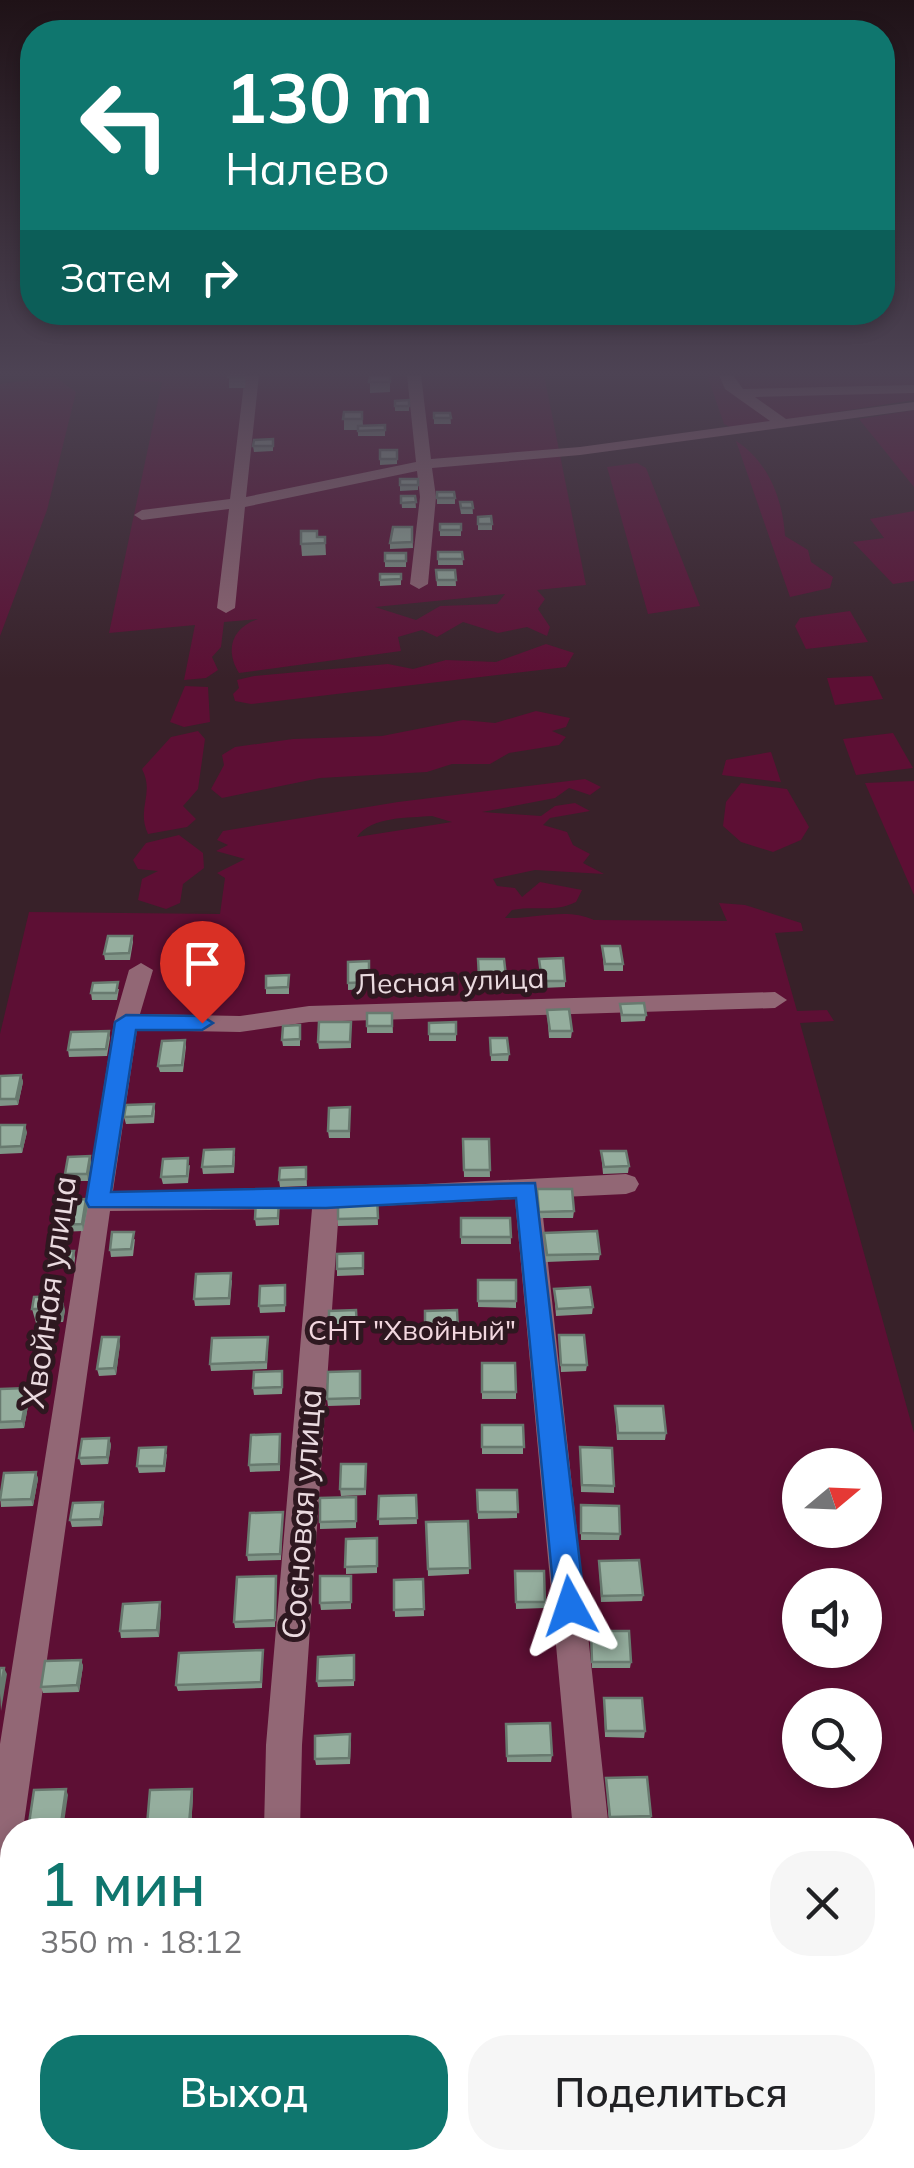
<!DOCTYPE html>
<html lang="ru">
<meta charset="utf-8">
<style>
body{margin:0;font-family:Mulish,sans-serif;background:#f6f6f6;color:#202124;height:100vh;display:flex;flex-direction:column;font-size:38px;white-space:nowrap}
*{box-sizing:border-box;margin:0}
p{font-size:32px;color:#757577}
.icon{flex:none;width:55px;height:55px;fill:none;stroke:currentColor;stroke-width:2;stroke-linecap:round;stroke-linejoin:round}
.map{position:relative;flex:1;overflow:hidden}
.details{position:absolute;left:0px;top:1818px;width:915px;height:352px;display:flex;flex-direction:column;background:#fff;border-radius:40px 40px 0 0;box-shadow:0 5px 15px #0003}
.details>*{flex:none}
.banner{position:absolute;left:20px;top:20px;width:875px;height:305px;border-radius:40px;box-shadow:0 5px 15px #0003;background:#0f766e;color:#fff;overflow:hidden}
.needle{width:65px;rotate:71deg}
.fabs{position:absolute;left:782px;top:1448px;display:grid;gap:20px}
.fabs a{display:grid;place-items:center;width:100px;height:100px;border-radius:50%;background:#fff;box-shadow:0 5px 15px #0003;font-size:50px}
.pin{position:absolute;display:grid;place-items:center;width:85px;height:85px;color:#fff;margin:-102px -42px;border-radius:50% 50% 50% 0;rotate:-45deg;box-shadow:0 0 10px #0007}
.pin .icon{rotate:45deg}
.me{position:absolute;width:110px;margin:-55px;rotate:355deg;stroke-linejoin:round;filter:drop-shadow(0 0 8px #0008)}
.turn{display:flex;align-items:center;gap:35px;height:210px;padding:0 40px;font-size:45px}
.turn .icon{width:130px;height:130px;stroke-width:2.5}
.turn b{display:block;font-size:70px;line-height:85px}
.then{display:flex;align-items:center;height:95px;padding:0 40px;background:#0003;gap:20px;font-size:38px}
.round{display:grid;place-items:center;flex:none;width:105px;height:105px;border-radius:40px;background:#f6f6f6}
.head{display:flex;align-items:center;justify-content:space-between;height:170px;padding:0 40px}
h1{font-size:60px;font-weight:600;line-height:75px;color:#0f766e}
.cta{display:flex;gap:20px;margin-top:auto;padding:20px 40px}
.cta a{flex:1;height:115px;border-radius:40px;background:#0f766e;color:#fff;font-size:40px;font-weight:600;line-height:115px;text-align:center}
.cta a+a{background:#f6f6f6;color:#202124}
.map>svg:first-child{display:block}
.green{fill:#5d0f34;fill-rule:evenodd}
.lines{fill:none;stroke-linecap:round;stroke-linejoin:round}
.minor{fill:#926775;fill-rule:evenodd}
.wall{fill:#809688}
.shaded-wall{fill:#687a6f}
.building{fill:#95ae9e;stroke:#687a6f;stroke-width:2.5}
.route{fill:#1a73e8;stroke:#114b97;stroke-width:2.5}
.labels{text-anchor:middle;stroke-width:10;stroke-linejoin:round;paint-order:stroke}
.street-label{font-size:28px;fill:#eadadf;stroke:#2e1820}
.park-label{font-size:28px;fill:#f2d7df;stroke:#2e1820}
.near-street-label{font-size:32px;fill:#eadadf;stroke:#2e1820}
</style>
<div class="map">
<svg width="914" height="2168" viewBox="0 0 914 2168">
<rect width="100%" height="100%" fill="#382129"/>
<!-- green -->
<g class="green">
<path d="M140 375H544L586 585 537 590 545 599 538 609 550 627 547 636 527 627 498 633 463 622 437 637 422 630 398 637 401 651 239 673C224 649 233 627 258 619L224 622 221 647 212 657 218 670 206 678 184 680 195 625 109 633 162 382 138 381ZM505 594 497 604 440 606 416 620 375 607Z"/>
<path d="M707 375H914V400L732 428 724 424Z"/>
<path d="M55 377 76 392 47 510 0 636V384Z"/>
<path d="M914 410V487L859 419Z"/>
<path d="M736 441C768 461 783 500 785 536L808 550 811 562 833 577 830 588 790 597Z"/>
<path d="M637 463 646 468 700 606 648 614 607 467Z"/>
<path d="M914 511V581L893 584 853 542 884 538 870 519Z"/>
<path d="M850 611 868 642 806 649 795 626 800 618Z"/>
<path d="M546 644 574 653 566 667 251 704 235 701 233 694 239 688 237 680 254 676 388 664 413 669 446 660 496 662Z"/>
<path d="M872 676 883 699 835 705 827 678Z"/>
<path d="M185 686 208 687 210 722 184 727 170 722Z"/>
<path d="M536 711 570 718 566 727 552 731 566 737 559 745 509 753 490 764H452L427 772 320 778 222 798 211 789 224 765 222 755 235 747 293 739 382 736 463 720 495 723Z"/>
<path d="M198 731 205 739 198 789 183 806 196 819 187 827 148 834C136 808 155 794 142 769L171 737Z"/>
<path d="M893 733 913 768 856 775 843 739Z"/>
<path d="M771 752 781 782 722 775 726 760Z"/>
<path d="M585 779 601 787 590 795 569 788 555 798 482 812 541 816 555 806 575 803 590 811 550 818 543 825 567 832 573 845 590 854 583 863 604 874 535 870 493 879 497 886 515 888 522 897 540 882 582 890 576 902C554 913 536 905 512 910L505 918C535 919 567 907 594 920L727 921 719 903 745 905 801 923 803 931 775 933 797 1011 827 1010 834 1021 800 1023 914 1433V2168H0V1034L29 912 220 914 225 878 217 873 245 859 216 851 228 845 217 840 223 831 398 802ZM432 816 452 822 357 837C371 816 409 818 432 816ZM800 1465H865V1530H800ZM800 1585H865V1650H800ZM800 1705H865V1770H800ZM12 1830H902V2158H12Z"/>
<path d="M914 781V895L865 783Z"/>
<path d="M741 783 787 789 809 827 801 840 773 852 741 842 723 826 726 802Z"/>
<path d="M179 835 203 853 204 868 183 884 180 903 166 909 138 900 142 879 158 871 138 869 133 860 146 843Z"/>
</g>
<g class="lines">
<!-- minor -->
<g class="minor">
<path d="M245 375H259L246 497 416 462 407 375H421L431 459 580 447 770 421 725 389 719 375H733L743 389 914 385V393L755 397 786 419 914 402V410L580 455 432 468 436 497 428 584 419 589 410 584 420 497 417 471 245 507 235 608 226 613 217 608 229 509 142 520 134 515 142 510 230 499Z"/>
<path d="M141 963 153 970 140 1014 240 1016 309 1006 775 992 787 1000 775 1008 309 1022 240 1032 137 1030 113 1191 326 1189 626 1174 635 1177 639 1184 635 1191 626 1194 541 1198 609 1830H573L515 1199 339 1208 302 1745 300 1830H264L266 1745 312 1209 110 1211 23 1830H12V1878L0 1883V1744L114 1022 129 970Z"/>
<rect x="253" y="2158" width="42" height="10"/>
<path d="M602 2158H644L645 2168H603Z"/>
</g>
</g>
<!-- wall -->
<g class="wall">
<path d="M229 375H246L245 388H229Z"/>
<path d="M370 376H390V392L370 393Z"/>
<path d="M409 400V411H395V401Z"/>
<path d="M344 412H362L363 425H385V436H358V430H344Z"/>
<path d="M434 413H450L451 424H434Z"/>
<path d="M273 439V451L254 452 253 446Z"/>
<path d="M380 450H397V464L380 465Z"/>
<path d="M400 479H418V490L400 491Z"/>
<path d="M437 492 455 498V504H437Z"/>
<path d="M401 496H415L416 508H402Z"/>
<path d="M472 502 473 514H461L460 508Z"/>
<path d="M478 517 492 524V530H478Z"/>
<rect x="440" y="524" width="21" height="12"/>
<path d="M412 527 413 548 390 549V543Z"/>
<path d="M317 537H325L326 555 302 556 301 544Z"/>
<path d="M438 552H462L463 565H438Z"/>
<rect x="385" y="553" width="21" height="14"/>
<path d="M436 570H455L456 586H437Z"/>
<path d="M380 574H401V585L380 586Z"/>
<path d="M132 936 133 942 130 960H105L104 954Z"/>
<path d="M602 946 623 964V971H604Z"/>
<path d="M478 959 506 976V983L479 984Z"/>
<path d="M539 959 565 981V987L542 988Z"/>
<path d="M369 961V989L348 990V962Z"/>
<path d="M241 968 240 983 209 984 208 977Z"/>
<path d="M289 975V994H266V988Z"/>
<path d="M119 989 117 1000H92L91 993Z"/>
<path d="M620 1004 646 1015 645 1021 621 1022Z"/>
<path d="M547 1010 572 1031 571 1038H549Z"/>
<path d="M367 1013H392L393 1033H367Z"/>
<path d="M351 1022V1048L319 1049 318 1042Z"/>
<path d="M429 1023 456 1034V1041H429Z"/>
<path d="M300 1025V1046H283L282 1040Z"/>
<path d="M109 1031 110 1038 107 1056 69 1057 68 1050Z"/>
<path d="M490 1038 509 1054 508 1061H491Z"/>
<path d="M185 1040 186 1047 183 1072H160L158 1066Z"/>
<path d="M21 1075 23 1082 18 1105 0 1106V1076Z"/>
<path d="M154 1104 155 1111 154 1123 126 1124 124 1117Z"/>
<path d="M350 1107V1138H329L328 1131Z"/>
<path d="M0 1125 27 1132 22 1153 0 1154Z"/>
<path d="M463 1139H489L490 1177H464Z"/>
<path d="M601 1151 629 1166 628 1173 603 1174Z"/>
<path d="M90 1156 91 1163 88 1181H66L65 1174Z"/>
<path d="M235 1156 234 1173 203 1174 202 1167Z"/>
<path d="M190 1165 188 1183 163 1184 161 1177Z"/>
<path d="M306 1167 307 1186 280 1187 279 1180Z"/>
<path d="M377 1196 378 1225 338 1226V1219Z"/>
<path d="M537 1196 574 1211 573 1218H538Z"/>
<path d="M86 1199 88 1206 83 1231 60 1232 58 1225Z"/>
<path d="M279 1199V1225L256 1226 255 1219Z"/>
<path d="M461 1218H510L511 1244H461Z"/>
<path d="M544 1233 600 1254 599 1260 546 1262Z"/>
<path d="M135 1239 133 1256 111 1257 110 1250Z"/>
<path d="M74 1251 75 1258 74 1267 51 1268 49 1261Z"/>
<path d="M363 1253 364 1275 337 1276V1269Z"/>
<path d="M232 1280 230 1305 195 1306 194 1299Z"/>
<path d="M478 1280H516V1308L478 1307Z"/>
<path d="M554 1289 593 1307 592 1314 556 1316Z"/>
<path d="M286 1292 285 1312 260 1313 259 1306Z"/>
<path d="M34 1297 65 1310 63 1322 36 1323 32 1309Z"/>
<path d="M356 1310 357 1335 329 1336V1329Z"/>
<path d="M457 1310 458 1338 425 1339V1311Z"/>
<path d="M559 1335 587 1365 586 1371 561 1372Z"/>
<path d="M268 1337 267 1369 211 1371 210 1364Z"/>
<path d="M120 1344 116 1375 99 1376 97 1369Z"/>
<path d="M482 1363 516 1392V1399H482Z"/>
<path d="M360 1371V1405L328 1406 327 1399Z"/>
<path d="M283 1378 282 1394 254 1395 253 1388Z"/>
<path d="M28 1388 30 1395 24 1428 0 1429V1389Z"/>
<path d="M615 1406 666 1433 665 1440H617Z"/>
<rect x="482" y="1425" width="41" height="29"/>
<path d="M280 1434V1471L250 1472 249 1465Z"/>
<path d="M109 1438 111 1445 108 1464 81 1465 79 1458Z"/>
<path d="M580 1447 614 1486V1493L581 1492Z"/>
<path d="M167 1454 165 1472 139 1473 137 1466Z"/>
<path d="M366 1464V1495L341 1496 340 1489Z"/>
<path d="M36 1472 38 1479 33 1506 1 1507 0 1494Z"/>
<path d="M477 1490H517V1518L478 1519Z"/>
<path d="M416 1495 417 1524 379 1525V1496Z"/>
<path d="M356 1497V1528L320 1529V1522Z"/>
<path d="M581 1505 620 1534 619 1540H581Z"/>
<path d="M104 1509 102 1526 72 1527 70 1520Z"/>
<path d="M283 1512 281 1560 248 1561 247 1555Z"/>
<path d="M468 1521 469 1574 428 1576 426 1522Z"/>
<path d="M377 1538V1573L346 1574V1539Z"/>
<path d="M599 1561 643 1595 642 1601 601 1602Z"/>
<path d="M515 1571 545 1602V1608L516 1609Z"/>
<path d="M276 1576 275 1627 235 1628 234 1622Z"/>
<path d="M351 1576V1609L321 1610 320 1603Z"/>
<path d="M423 1579 424 1616 395 1617 394 1580Z"/>
<path d="M161 1609 159 1637 121 1638 120 1631Z"/>
<path d="M591 1631 631 1662 630 1668H592Z"/>
<path d="M263 1650 262 1688 178 1691 176 1685Z"/>
<path d="M354 1655V1686L318 1687 317 1681Z"/>
<path d="M81 1660 83 1666 79 1692 43 1693 41 1687Z"/>
<path d="M604 1698 645 1731 644 1738 605 1737Z"/>
<path d="M506 1724 552 1755 551 1762H507Z"/>
<path d="M351 1741 350 1764 316 1765 315 1759Z"/>
<path d="M606 1778 651 1816 650 1822 609 1823Z"/>
<path d="M192 1789 193 1795 191 1830H148L147 1825Z"/>
</g>
<!-- shaded-wall -->
<g class="shaded-wall">
<path d="M21 1075 23 1082 18 1105 16 1099Z"/>
<path d="M25 1125 27 1132 22 1153 21 1146Z"/>
<path d="M90 1156 91 1163 88 1181 87 1174Z"/>
<path d="M86 1199 88 1206 83 1231 82 1224Z"/>
<path d="M62 1296 65 1310 63 1322 60 1309Z"/>
<path d="M119 1337 120 1344 116 1375 114 1368Z"/>
<path d="M28 1388 30 1395 24 1428 22 1421Z"/>
<path d="M109 1438 111 1445 108 1464 107 1457Z"/>
<path d="M36 1472 38 1479 33 1506 31 1499Z"/>
<path d="M103 1502 104 1509 102 1526 100 1519Z"/>
<path d="M160 1602 161 1609 159 1637 157 1630Z"/>
<path d="M81 1660 83 1666 79 1692 77 1685Z"/>
<path d="M4 1668 7 1674 1 1711 0 1694Z"/>
<path d="M66 1789 68 1795 63 1830H60Z"/>
<path d="M192 1789 193 1795 191 1830 189 1824Z"/>
</g>
<!-- building -->
<g class="building">
<path d="M229 375H244V377H228Z"/>
<path d="M370 376H390V382H369Z"/>
<path d="M409 400V406H395V401Z"/>
<path d="M344 412H362V419H343Z"/>
<path d="M434 413H450L451 418H434Z"/>
<path d="M385 425V430L358 431V426Z"/>
<path d="M273 439V446H253L254 440Z"/>
<rect x="380" y="450" width="17" height="9"/>
<rect x="400" y="479" width="18" height="6"/>
<path d="M437 492H454L455 498H437Z"/>
<path d="M401 496H415L416 502 401 503Z"/>
<path d="M460 502H472L473 508H461Z"/>
<path d="M491 516 492 524H478V517Z"/>
<rect x="440" y="524" width="21" height="6"/>
<path d="M393 527H412V542L390 543Z"/>
<path d="M301 531H317V537H325V543L301 544Z"/>
<path d="M438 552H462L463 559H438Z"/>
<rect x="385" y="553" width="21" height="8"/>
<path d="M436 570H455L456 580H437Z"/>
<path d="M380 574H401V579L380 580Z"/>
<path d="M108 936H132L129 953 104 954Z"/>
<path d="M602 946H620L623 964H605Z"/>
<path d="M563 958 565 981H542L539 959Z"/>
<path d="M478 959H504L506 976 479 977Z"/>
<path d="M369 961V982L348 983V962Z"/>
<path d="M210 962H240L239 976 208 977Z"/>
<path d="M289 975 288 987 266 988V976Z"/>
<path d="M118 982 116 993H91L93 983Z"/>
<path d="M644 1003 646 1015H622L620 1004Z"/>
<path d="M569 1009 572 1031H550L547 1010Z"/>
<rect x="367" y="1013" width="25" height="13"/>
<path d="M319 1022H351L350 1042H318Z"/>
<path d="M456 1022V1034H429V1023Z"/>
<path d="M300 1025V1039L282 1040 283 1026Z"/>
<path d="M109 1031 106 1049 68 1050 71 1032Z"/>
<path d="M490 1038H507L509 1054 491 1055Z"/>
<path d="M185 1040 182 1065 158 1066 162 1041Z"/>
<path d="M21 1075 16 1099H0V1076Z"/>
<path d="M154 1104 152 1116 124 1117 126 1105Z"/>
<path d="M350 1107 349 1131H328L329 1108Z"/>
<path d="M0 1125H25L21 1146 0 1147Z"/>
<path d="M463 1139H489L490 1170H464Z"/>
<path d="M234 1149 233 1166 202 1167 204 1150Z"/>
<path d="M601 1151H626L629 1166 604 1167Z"/>
<path d="M90 1156 87 1174H65L68 1157Z"/>
<path d="M188 1158 187 1176 161 1177 163 1159Z"/>
<path d="M306 1167V1179L279 1180 280 1168Z"/>
<path d="M537 1189H572L574 1211 539 1212Z"/>
<path d="M377 1196 378 1218 338 1219V1197Z"/>
<path d="M86 1199 82 1224 58 1225 63 1200Z"/>
<path d="M256 1199H279L278 1218 255 1219Z"/>
<path d="M461 1218H510L511 1237H461Z"/>
<path d="M597 1231 600 1254 547 1255 544 1233Z"/>
<path d="M112 1232H134L131 1249 110 1250Z"/>
<path d="M51 1251H74L72 1260 49 1261Z"/>
<path d="M363 1253V1268L337 1269V1254Z"/>
<path d="M231 1273 229 1298 194 1299 196 1274Z"/>
<rect x="478" y="1280" width="38" height="21"/>
<path d="M285 1285V1305L259 1306 260 1286Z"/>
<path d="M590 1287 593 1307 557 1309 554 1289Z"/>
<path d="M62 1296 60 1309H32L34 1297Z"/>
<path d="M356 1310 357 1328 329 1329V1311Z"/>
<path d="M457 1310 458 1331 425 1332V1311Z"/>
<path d="M559 1335H584L587 1365H561Z"/>
<path d="M102 1337H119L114 1368 97 1369Z"/>
<path d="M268 1337 266 1362 210 1364 212 1338Z"/>
<path d="M482 1363H515L516 1392H482Z"/>
<path d="M282 1371V1387L253 1388 254 1372Z"/>
<path d="M360 1371V1398L327 1399 328 1372Z"/>
<path d="M28 1388 22 1421 0 1422V1389Z"/>
<path d="M615 1406H663L666 1433H618Z"/>
<path d="M482 1425H523L524 1447H482Z"/>
<path d="M280 1434 279 1464 249 1465 251 1435Z"/>
<path d="M109 1438 107 1457 79 1458 82 1439Z"/>
<path d="M166 1447 164 1466H137L139 1448Z"/>
<path d="M580 1447 612 1448 614 1486 582 1485Z"/>
<path d="M341 1464H366L365 1489H340Z"/>
<path d="M36 1472 31 1499 0 1500 4 1473Z"/>
<path d="M477 1490H517L518 1512H478Z"/>
<path d="M416 1495 417 1518 378 1519 379 1496Z"/>
<path d="M356 1497V1521L320 1522V1498Z"/>
<path d="M103 1502 100 1519 70 1520 73 1503Z"/>
<path d="M581 1505 619 1506 620 1534 581 1533Z"/>
<path d="M283 1512 280 1554 247 1555 250 1513Z"/>
<path d="M468 1521 470 1568 428 1569 426 1522Z"/>
<path d="M377 1538V1566L345 1567 346 1539Z"/>
<path d="M639 1560 643 1595 602 1596 599 1561Z"/>
<path d="M515 1571H544L545 1602H516Z"/>
<path d="M276 1576 275 1620 234 1622 237 1577Z"/>
<path d="M320 1576H351V1602L320 1603Z"/>
<path d="M423 1579 424 1609 394 1610V1580Z"/>
<path d="M160 1602 157 1630 120 1631 123 1604Z"/>
<path d="M591 1631H629L631 1662H592Z"/>
<path d="M263 1650 261 1682 176 1685 179 1653Z"/>
<path d="M354 1655V1680L317 1681 318 1657Z"/>
<path d="M81 1660 77 1685 41 1687 45 1661Z"/>
<path d="M0 1668H4L0 1694Z"/>
<path d="M604 1698H642L645 1731H606Z"/>
<path d="M550 1723 552 1755 507 1756 506 1724Z"/>
<path d="M350 1734 349 1758 315 1759V1736Z"/>
<path d="M647 1777 651 1816 610 1817 606 1778Z"/>
<path d="M66 1789 60 1830H28L34 1790Z"/>
<path d="M192 1789 189 1824 147 1825 150 1790Z"/>
<path d="M342 1825V1830H312V1826Z"/>
<rect x="528" y="1829" width="40" height="1"/>
</g>
<!-- sky -->
<linearGradient id="sky" x2="0" y2="1"><stop stop-color="#1f1217"/><stop offset="0.55" stop-color="#4d4354"/><stop offset="1" stop-color="#4d4354" stop-opacity="0"/></linearGradient>
<rect width="914" height="679" fill="url(#sky)"/>
<!-- route -->
<path class="route" d="M126 1015 202 1016 213 1023 202 1030H136L111 1192 535 1183 585 1606 581 1616 570 1620 559 1616 555 1606 516 1198 326 1208 89 1207 86 1201 115 1022Z"/>
<g class="labels">
<!-- street labels -->
<g class="street-label">
<text transform="translate(450 981) rotate(-2)" y="10">Лесная улица</text>
</g>
<!-- park labels -->
<g class="park-label">
<text x="412" y="1340">СНТ "Хвойный"</text>
</g>
<!-- near-street labels -->
<g class="near-street-label">
<text transform="translate(49 1292) rotate(-82)" y="11">Хвойная улица</text>
<text transform="translate(302 1514) rotate(-86)" y="11">Сосновая улица</text>
</g>
</g>
</svg>
<div class="fabs">
<a><svg class="needle" viewBox="-14 -14 28 28"><path d="M0-13l5 13h-10z" fill="#e53935"/><path d="M0 13l5-13h-10z" fill="#757577"/></svg></a>
<a><svg class="icon" aria-label="sound" viewBox="0 0 24 24"><path d="M4 9h4l5-4v14l-5-4H4zM17 9q2 3 0 6"/></svg></a>
<a><svg class="icon" aria-label="search" viewBox="0 0 24 24"><circle cx="10" cy="10" r="6"/><path d="M15 15l6 6"/></svg></a>
</div>
<div class="pin" style="left:202px;top:1023px;background:#d93025"><svg class="icon" aria-label="arrive" viewBox="0 0 24 24"><path d="M6 21V4h12l-3 4 3 4H6"/></svg></div>
<svg class="me" style="left:570px;top:1606px" viewBox="-20 -20 40 40"><path d="M0-17L14 15 0 8-14 15z" fill="#1a73e8" stroke="#fff" stroke-width="4"/></svg>
<div class="banner">
<div class="turn"><svg class="icon" aria-label="left" viewBox="0 0 24 24"><path d="M17 20v-9H6M10 6l-5 5 5 5"/></svg><div><b>130 m</b>Налево</div></div>
<div class="then">Затем<svg class="icon" aria-label="right" viewBox="0 0 24 24"><path d="M7 20v-9h11M14 6l5 5-5 5"/></svg></div>
</div>
<section class="details">
<div class="head"><div><h1>1 мин</h1><p>350 m · 18:12</p></div><a class="round"><svg class="icon" aria-label="close" viewBox="0 0 24 24"><path d="M6 6l12 12M18 6L6 18"/></svg></a></div>
<div class="cta"><a>Выход</a><a>Поделиться</a></div>
</section>
</div>
